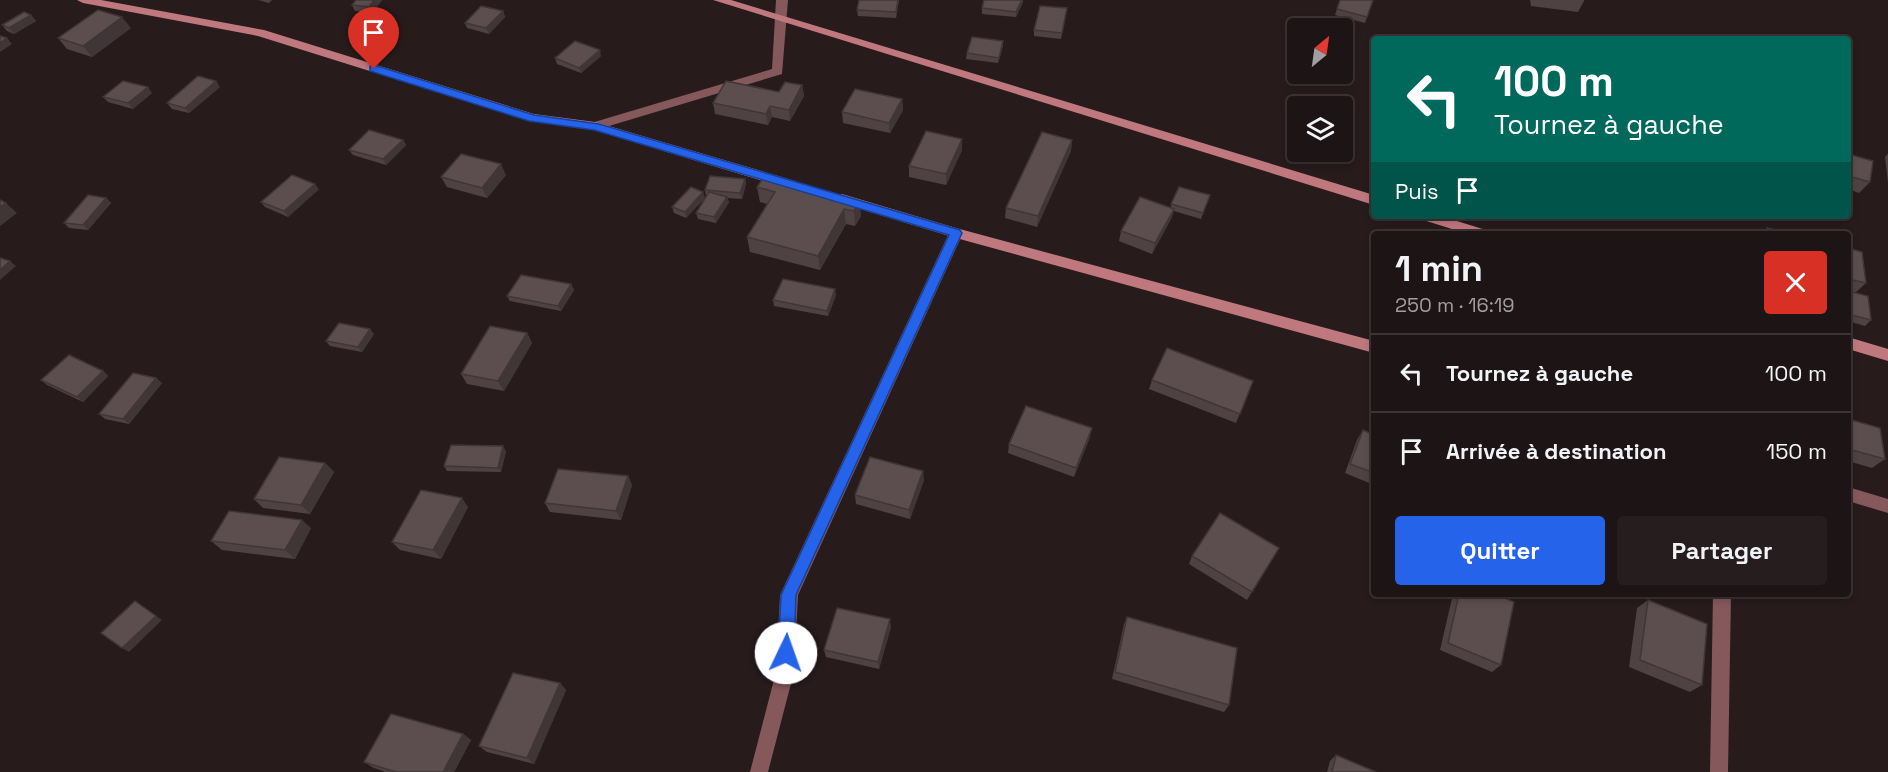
<!DOCTYPE html>
<html lang="fr">
<meta charset="utf-8">
<style>
body{margin:0;font-family:"Space Grotesk",sans-serif;background:#251d1e;color:#f1f3f6;height:100vh;display:flex;flex-direction:column;font-size:22px;white-space:nowrap}
*{box-sizing:border-box;margin:0}
p{font-size:20px;color:#a09ea0}
.icon{flex:none;width:33px;height:33px;fill:none;stroke:currentColor;stroke-width:2;stroke-linecap:round;stroke-linejoin:round}
.map{position:relative;flex:1;overflow:hidden}
.details{position:absolute;left:1371px;top:231px;width:480px;height:366px;display:flex;flex-direction:column;background:#1d1415;border-radius:6px;box-shadow:0 3px 9px #0003,0 0 0 2px #3b3334}
.details>*{flex:none}
.banner{position:absolute;left:1371px;top:36px;width:480px;height:183px;border-radius:6px;box-shadow:0 3px 9px #0003,0 0 0 2px #3b3334;background:#00695c;color:#fff;overflow:hidden}
.needle{width:39px;rotate:29deg}
.buttons{position:absolute;left:1287px;top:18px;display:grid;gap:12px}
.buttons a{display:grid;place-items:center;width:66px;height:66px;border-radius:6px;background:#1d1415;box-shadow:0 3px 9px #0003,0 0 0 2px #3b3334;font-size:30px}
.pin{position:absolute;display:grid;place-items:center;width:51px;height:51px;color:#fff;margin:-62px -26px;border-radius:50% 50% 50% 0;rotate:-45deg;box-shadow:0 0 6px #0007}
.pin .icon{rotate:45deg}
.me{position:absolute;width:66px;margin:-33px;rotate:3deg;stroke-linejoin:round;filter:drop-shadow(0 0 4px #0008)}
.turn{display:flex;align-items:center;gap:21px;height:126px;padding:0 24px;font-size:27px}
.turn .icon{width:78px;height:78px;stroke-width:2.5}
.turn b{display:block;font-size:42px;line-height:51px}
.then{display:flex;align-items:center;height:57px;padding:0 24px;background:#0003;gap:12px;font-size:22px}
.round{display:grid;place-items:center;flex:none;width:63px;height:63px;border-radius:6px;background:#251d1e}
.head{display:flex;align-items:center;justify-content:space-between;height:102px;padding:0 24px}
h1{font-size:36px;font-weight:600;line-height:45px}
.primary-button{display:flex;gap:12px;margin-top:auto;padding:12px 24px}
.primary-button a{flex:1;height:69px;border-radius:6px;background:#2563eb;color:#fff;font-size:24px;font-weight:600;line-height:69px;text-align:center}
.primary-button a+a{background:#251d1e;color:#f1f3f6}
ul{padding:0;list-style:none}
li{display:flex;align-items:center;gap:18px;height:78px;padding:0 24px;border-top:2px solid #3b3334}
li div{flex:1}
li b{display:block;font-size:22px}
li em{font-style:normal}
.map>svg:first-child{display:block}
.lines{fill:none;stroke-linecap:round;stroke-linejoin:round}
.street{fill:#85585c;fill-rule:evenodd}
.secondary{fill:#c0787f;fill-rule:evenodd}
.wall{fill:#4f4243}
.shaded-wall{fill:#403637}
.building{fill:#5c4d4e;stroke:#403637;stroke-width:1.5}
.route{fill:#2563eb;stroke:#184099;stroke-width:1.5}
</style>
<div class="map">
<svg width="1888" height="772" viewBox="0 0 1888 772">
<rect width="100%" height="100%" fill="#271b1c"/>
<g class="lines">
<!-- street -->
<g class="street">
<path d="M776 0H788L782 74 599 129H591L589 126 591 123 772 69Z"/>
<path d="M956 228 963 233 798 595 794 672 768 772H750L776 672 780 595 949 233Z"/>
<path d="M1848 487 1888 499V513L1848 501Z"/>
<path d="M1713 594H1731L1728 772H1710Z"/>
</g>
<!-- secondary -->
<g class="secondary">
<path d="M77 0H101L264 30 534 114 595 122 795 181 796 184 790 189 594 130 529 121 258 36 83 3Z"/>
<path d="M713 0H731L1374 195V205Z"/>
<path d="M842 194 956 228 1374 341V353L956 238 837 202 835 199 837 196Z"/>
<path d="M1418 216H1441L1489 231 1491 234H1468L1420 219Z"/>
<path d="M1848 337 1888 349V361L1848 349Z"/>
</g>
</g>
<!-- wall -->
<g class="wall">
<path d="M258 0H272L269 3Z"/>
<path d="M382 0 372 13 355 11 352 5Z"/>
<path d="M899 0 896 18 858 16 857 10Z"/>
<path d="M1340 0H1373L1365 23 1335 15Z"/>
<path d="M1530 0H1584V1L1578 12 1531 6Z"/>
<path d="M1023 2 1016 17 982 14V8Z"/>
<path d="M503 11 505 17 489 34 467 28 465 23Z"/>
<path d="M1066 14 1061 39 1034 36V30Z"/>
<path d="M31 15 36 21 14 34 7 31 2 25Z"/>
<path d="M131 28 92 57 67 49 58 38Z"/>
<path d="M1003 46 998 63 966 59 967 53Z"/>
<path d="M601 56 581 73 557 64 555 58Z"/>
<path d="M802 85 804 96 790 121 772 117 768 125 715 114 713 103 779 92Z"/>
<path d="M220 87 189 113 172 109 167 103Z"/>
<path d="M152 93 133 109 108 102 103 97Z"/>
<path d="M902 99 903 110 890 133 843 123 842 112Z"/>
<path d="M403 140 406 145 386 165 353 155 349 150Z"/>
<path d="M1072 140 1071 151 1037 227 1005 218 1006 208Z"/>
<path d="M962 150 946 185 909 177V166Z"/>
<path d="M1848 154 1870 182 1859 193 1848 189Z"/>
<path d="M1888 154V183L1885 157Z"/>
<path d="M506 175 487 198 447 187 441 177Z"/>
<path d="M745 179 746 184 742 199 727 198 729 202 716 223 698 219 696 213 706 196 705 190Z"/>
<path d="M757 187 859 201 861 216 855 226 846 224 820 270 750 252 747 237 767 204 760 202Z"/>
<path d="M319 189 288 217 265 207 261 202Z"/>
<path d="M1210 195 1201 219 1174 211 1171 219 1152 254 1119 241 1121 231 1171 207V204Z"/>
<path d="M106 198 111 203 88 230 69 228 64 223Z"/>
<path d="M705 198 686 218 674 213 672 207Z"/>
<path d="M1767 228 1792 234H1761Z"/>
<path d="M1848 248 1866 283 1855 293 1871 320 1865 326 1848 321Z"/>
<path d="M571 284 574 290 561 311 510 301 507 296Z"/>
<path d="M836 295 828 316 774 306 773 300Z"/>
<path d="M527 333 532 343 504 391 467 384 461 374Z"/>
<path d="M374 334 362 352 330 346 326 341Z"/>
<path d="M103 371 108 376 83 402 47 385 41 380Z"/>
<path d="M156 378 162 383 129 424 105 419 99 414Z"/>
<path d="M1152 380 1253 381 1236 423 1149 389Z"/>
<path d="M1848 419 1885 459 1872 468 1848 461Z"/>
<path d="M1363 430 1374 435V485L1345 473 1357 440Z"/>
<path d="M1090 437 1074 477 1008 453 1009 444Z"/>
<path d="M506 451 501 472 447 471 444 466Z"/>
<path d="M325 463 334 472 310 514 263 508 254 499Z"/>
<path d="M628 476 632 485 621 520 550 512 545 503Z"/>
<path d="M924 480 910 519 856 504 855 495Z"/>
<path d="M468 507 441 559 400 550 392 542Z"/>
<path d="M311 528 295 559 222 550 211 541Z"/>
<path d="M1279 548 1247 600 1189 564 1192 556Z"/>
<path d="M1453 594H1495L1501 665 1492 672 1440 650Z"/>
<path d="M1648 600 1702 685 1690 692 1629 667 1637 608Z"/>
<path d="M1127 617 1229 705 1224 712 1112 679 1124 624Z"/>
<path d="M891 627 879 669 826 657 824 650Z"/>
<path d="M560 683 566 690 534 764 487 752 479 746Z"/>
<path d="M463 734 471 740 454 772H386L374 768 364 762Z"/>
<path d="M1336 755 1376 772H1327L1330 761Z"/>
</g>
<!-- shaded-wall -->
<g class="shaded-wall">
<path d="M374 0H382L372 13 369 7Z"/>
<path d="M898 0H899L896 18V12Z"/>
<path d="M1022 0H1023V2L1016 17V12Z"/>
<path d="M503 11 505 17 489 34 486 28Z"/>
<path d="M31 15 36 21 14 34 9 28Z"/>
<path d="M122 17 131 28 92 57 83 46Z"/>
<path d="M7 38 12 44 0 52V43Z"/>
<path d="M1003 41V46L998 63 999 58Z"/>
<path d="M600 50 601 56 581 73 579 68Z"/>
<path d="M216 81 220 87 189 113 185 108Z"/>
<path d="M802 85 804 96 790 121 789 110Z"/>
<path d="M148 87 152 93 133 109 128 103Z"/>
<path d="M902 99 903 110 890 133 889 123Z"/>
<path d="M770 106 772 117 768 125 766 114Z"/>
<path d="M962 139V150L946 185V174Z"/>
<path d="M403 140 406 145 386 165 383 159Z"/>
<path d="M1072 140 1071 151 1037 227 1038 216Z"/>
<path d="M501 164 506 175 487 198 482 188Z"/>
<path d="M745 179 746 184 742 199 740 193Z"/>
<path d="M315 184 319 189 288 217 284 211Z"/>
<path d="M703 192 705 198 686 218 685 212Z"/>
<path d="M727 197 729 202 716 223 714 217Z"/>
<path d="M106 198 111 203 88 230 83 225Z"/>
<path d="M859 201 861 216 855 226 854 211Z"/>
<path d="M6 203 17 213 0 226V207Z"/>
<path d="M844 209 846 224 820 270 818 256Z"/>
<path d="M1174 209 1171 219 1152 254 1155 243Z"/>
<path d="M10 261 16 266 0 280V270Z"/>
<path d="M571 284 574 290 561 311 558 306Z"/>
<path d="M835 289 836 295 828 316 827 311Z"/>
<path d="M370 329 374 334 362 352 358 347Z"/>
<path d="M527 333 532 343 504 391 498 381Z"/>
<path d="M103 371 108 376 83 402 77 397Z"/>
<path d="M156 378 162 383 129 424 123 419Z"/>
<path d="M1092 428 1090 437 1074 477 1076 468Z"/>
<path d="M503 446 506 451 501 472 498 468Z"/>
<path d="M325 463 334 472 310 514 301 505Z"/>
<path d="M923 471 924 480 910 519 909 510Z"/>
<path d="M628 476 632 485 621 520 616 511Z"/>
<path d="M462 498 468 507 441 559 433 550Z"/>
<path d="M302 520 311 528 295 559 285 550Z"/>
<path d="M135 601 162 620 129 652 122 648Z"/>
<path d="M890 619 891 627 879 669 878 662Z"/>
<path d="M560 683 566 690 534 764 527 758Z"/>
<path d="M463 734 471 740 454 772H443Z"/>
</g>
<!-- building -->
<g class="building">
<path d="M356 0H374L369 7 352 5Z"/>
<path d="M859 0H898L896 12 857 10Z"/>
<path d="M984 0H1022L1016 12 982 8Z"/>
<path d="M1340 0H1373L1367 17 1337 9Z"/>
<path d="M481 6 503 11 486 28 465 23Z"/>
<path d="M1040 6 1067 8 1062 33 1034 30Z"/>
<path d="M98 10 122 17 83 46 58 38Z"/>
<path d="M24 12 31 15 9 28 2 25Z"/>
<path d="M0 36 7 38 0 43Z"/>
<path d="M972 37 1003 41 999 58 967 53Z"/>
<path d="M575 41 600 50 579 68 555 58Z"/>
<path d="M198 76 216 81 185 108 167 103Z"/>
<path d="M123 81 148 87 128 103 103 97Z"/>
<path d="M726 81 779 92 785 82 802 85 789 110 770 106 766 114 713 103Z"/>
<path d="M855 89 902 99 889 123 842 112Z"/>
<path d="M369 130 403 140 383 159 349 150Z"/>
<path d="M926 131 962 139 946 174 909 166Z"/>
<path d="M1042 132 1072 140 1038 216 1006 208Z"/>
<path d="M461 154 501 164 482 188 441 177Z"/>
<path d="M1848 154 1873 161 1870 182 1848 176Z"/>
<path d="M292 175 315 184 284 211 261 202Z"/>
<path d="M710 176 745 179 740 193 705 190Z"/>
<path d="M764 177 859 201 854 211 844 209 818 256 747 237 775 192 757 187Z"/>
<path d="M691 187 703 192 685 212 672 207Z"/>
<path d="M1179 187 1210 195 1203 213 1171 204Z"/>
<path d="M709 192 727 197 714 217 696 213Z"/>
<path d="M88 195 106 198 83 225 64 223Z"/>
<path d="M1140 197 1174 209 1155 243 1121 231Z"/>
<path d="M0 200 6 203 0 207Z"/>
<path d="M1767 228 1792 234H1767Z"/>
<path d="M1738 232 1754 234H1738Z"/>
<path d="M1848 248 1862 252 1866 283 1848 279Z"/>
<path d="M0 258 10 261 0 270Z"/>
<path d="M521 275 571 284 558 306 507 296Z"/>
<path d="M783 279 835 289 827 311 773 300Z"/>
<path d="M1848 291 1868 296 1871 320 1848 314Z"/>
<path d="M339 323 370 329 358 347 326 341Z"/>
<path d="M490 326 527 333 498 381 461 374Z"/>
<path d="M1167 348 1253 381 1240 414 1152 380Z"/>
<path d="M69 355 103 371 77 397 41 380Z"/>
<path d="M133 373 156 378 123 419 99 414Z"/>
<path d="M1026 406 1092 428 1076 468 1009 444Z"/>
<path d="M1848 419 1880 428 1885 459 1848 449Z"/>
<path d="M1363 430 1374 435V473L1350 464Z"/>
<path d="M451 445 503 446 498 468 444 466Z"/>
<path d="M279 457 325 463 301 505 254 499Z"/>
<path d="M870 457 923 471 909 510 855 495Z"/>
<path d="M558 469 628 476 616 511 545 503Z"/>
<path d="M421 490 462 498 433 550 392 542Z"/>
<path d="M229 511 302 520 285 550 211 541Z"/>
<path d="M1220 513 1279 548 1252 592 1192 556Z"/>
<path d="M1459 594H1495L1514 602 1501 665 1448 643Z"/>
<path d="M1648 600 1707 624 1702 685 1640 660Z"/>
<path d="M135 601 156 616 122 648 101 633Z"/>
<path d="M837 608 890 619 878 662 824 650Z"/>
<path d="M1127 617 1237 648 1229 705 1115 672Z"/>
<path d="M513 673 560 683 527 758 479 746Z"/>
<path d="M391 714 463 734 443 772H396L364 762Z"/>
<path d="M1336 755 1376 772H1332Z"/>
</g>
<!-- route -->
<path class="route" d="M374 65 534 115 599 124 960 230 962 233 796 595 794 653 792 658 786 660 780 658 778 653 781 595 949 235 594 130 529 121 370 71V66Z"/>
</svg>
<div class="buttons">
<a><svg class="needle" viewBox="-14 -14 28 28"><path d="M0-13l5 13h-10z" fill="#e53935"/><path d="M0 13l5-13h-10z" fill="#a09ea0"/></svg></a>
<a><svg class="icon" aria-label="layers" viewBox="0 0 24 24"><path d="M12 4l9 5-9 5-9-5zM3 14l9 5 9-5"/></svg></a>
</div>
<div class="pin" style="left:374px;top:69px;background:#d93025"><svg class="icon" aria-label="arrive" viewBox="0 0 24 24"><path d="M6 21V4h12l-3 4 3 4H6"/></svg></div>
<svg class="me" style="left:786px;top:653px" viewBox="-20 -20 40 40"><circle r="19" fill="#fff"/><path d="M0-13L10 11 0 6-10 11z" fill="#2563eb"/></svg>
<div class="banner">
<div class="turn"><svg class="icon" aria-label="left" viewBox="0 0 24 24"><path d="M17 20v-9H6M10 6l-5 5 5 5"/></svg><div><b>100 m</b>Tournez à gauche</div></div>
<div class="then">Puis<svg class="icon" aria-label="arrive" viewBox="0 0 24 24"><path d="M6 21V4h12l-3 4 3 4H6"/></svg></div>
</div>
<section class="details">
<div class="head"><div><h1>1 min</h1><p>250 m · 16:19</p></div><a class="round" style="background:#d93025;color:#fff"><svg class="icon" aria-label="close" viewBox="0 0 24 24"><path d="M6 6l12 12M18 6L6 18"/></svg></a></div>
<ul>
<li><svg class="icon" aria-label="left" viewBox="0 0 24 24"><path d="M17 20v-9H6M10 6l-5 5 5 5"/></svg><div><b>Tournez à gauche</b></div><em>100 m</em></li>
<li><svg class="icon" aria-label="arrive" viewBox="0 0 24 24"><path d="M6 21V4h12l-3 4 3 4H6"/></svg><div><b>Arrivée à destination</b></div><em>150 m</em></li>
</ul>
<div class="primary-button"><a>Quitter</a><a>Partager</a></div>
</section>
</div>
